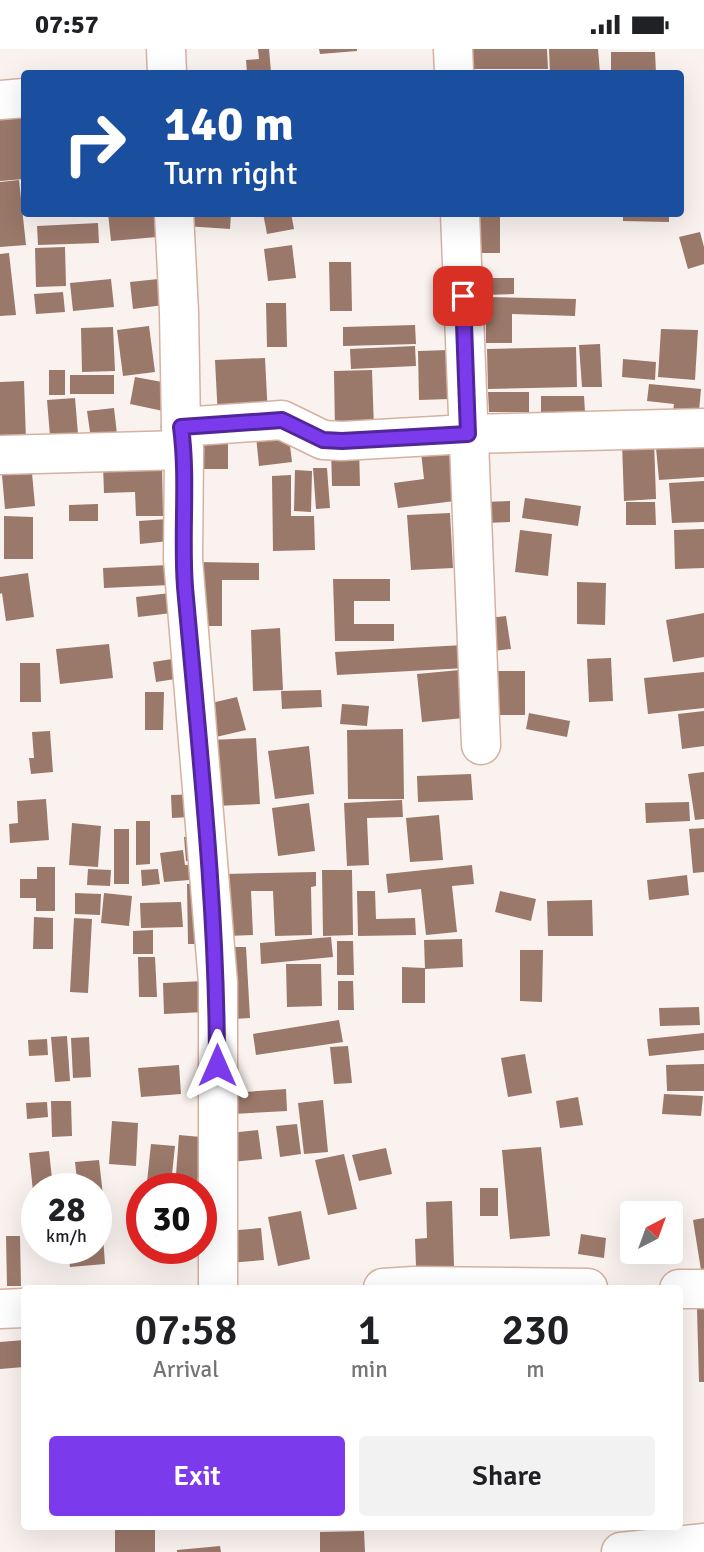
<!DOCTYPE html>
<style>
body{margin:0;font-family:Signika,sans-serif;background:#f2f2f2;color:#202124;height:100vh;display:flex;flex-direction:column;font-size:26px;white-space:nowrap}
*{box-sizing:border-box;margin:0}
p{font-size:23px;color:#757577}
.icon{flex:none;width:38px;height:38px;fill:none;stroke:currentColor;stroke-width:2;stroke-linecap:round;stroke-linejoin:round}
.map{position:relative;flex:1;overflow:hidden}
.panel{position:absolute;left:21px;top:1236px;width:662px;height:245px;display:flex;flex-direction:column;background:#fff;border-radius:7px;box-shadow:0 7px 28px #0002}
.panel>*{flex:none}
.banner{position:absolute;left:21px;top:21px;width:663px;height:147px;border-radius:7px;box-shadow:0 7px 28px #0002;background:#1a4fa0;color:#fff;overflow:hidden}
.needle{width:46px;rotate:41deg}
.tools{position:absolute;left:620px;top:1152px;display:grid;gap:14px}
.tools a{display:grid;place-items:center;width:63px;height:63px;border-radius:7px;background:#fff;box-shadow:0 7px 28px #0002;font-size:35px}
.speed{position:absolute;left:21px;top:1124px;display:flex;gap:14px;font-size:35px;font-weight:700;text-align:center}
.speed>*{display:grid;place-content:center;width:91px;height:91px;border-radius:50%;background:#fff;box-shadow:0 7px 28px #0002;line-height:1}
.speed small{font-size:18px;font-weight:400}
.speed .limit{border:10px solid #d22;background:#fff;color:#111}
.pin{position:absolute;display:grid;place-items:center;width:60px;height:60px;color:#fff;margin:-30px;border-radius:14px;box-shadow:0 4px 10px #0006}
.me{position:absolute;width:77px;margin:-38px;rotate:0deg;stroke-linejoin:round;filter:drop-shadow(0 0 5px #0008)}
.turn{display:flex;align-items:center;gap:24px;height:147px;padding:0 28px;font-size:32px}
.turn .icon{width:91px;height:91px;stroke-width:2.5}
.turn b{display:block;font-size:49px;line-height:60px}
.eta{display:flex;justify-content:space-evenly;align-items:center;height:119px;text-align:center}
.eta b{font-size:42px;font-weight:600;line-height:49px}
.primary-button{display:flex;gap:14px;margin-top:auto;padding:14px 28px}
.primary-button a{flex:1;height:80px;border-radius:7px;background:#7c3aed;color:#fff;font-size:28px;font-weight:600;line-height:80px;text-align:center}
.primary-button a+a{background:#f2f2f2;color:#202124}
.status{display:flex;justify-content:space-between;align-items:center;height:49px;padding:0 35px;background:#fff;direction:ltr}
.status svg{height:19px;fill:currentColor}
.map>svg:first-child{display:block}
.building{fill:#9a786a}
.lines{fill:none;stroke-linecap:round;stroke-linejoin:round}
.minor-casing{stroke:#d5b1a2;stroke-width:41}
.minor{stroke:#fff;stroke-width:38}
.route-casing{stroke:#51269a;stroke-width:18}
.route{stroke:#7c3aed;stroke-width:12}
</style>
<div class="status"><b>07:57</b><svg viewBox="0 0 49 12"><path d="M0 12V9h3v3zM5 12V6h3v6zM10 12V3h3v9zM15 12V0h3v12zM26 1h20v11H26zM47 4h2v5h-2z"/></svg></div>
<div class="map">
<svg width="704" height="1503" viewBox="0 0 704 1503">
<rect width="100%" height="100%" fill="#faf2ef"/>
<!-- building -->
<g class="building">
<path d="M258 0H269L271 23 247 24 246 11 259 10Z"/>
<path d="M319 0H357V2L320 5Z"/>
<path d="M461 0H547L548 20H461Z"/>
<path d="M549 0H598L600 24H550Z"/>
<path d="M611 3H655L656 24H611Z"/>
<path d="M21 65 24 130 0 132V66Z"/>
<path d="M19 131 26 196 0 198V133Z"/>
<path d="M108 164H155L157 188 111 192Z"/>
<path d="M186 164H231L230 180 185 177Z"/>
<path d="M263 164H291L294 180 267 185Z"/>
<rect x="476" y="164" width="24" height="40"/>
<path d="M623 164H669V173L623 172Z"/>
<path d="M98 174 99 194 38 196 37 177Z"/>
<path d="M700 183 704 198V215L688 220 679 188Z"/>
<path d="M292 196 296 229 268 232 264 200Z"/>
<path d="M65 198 66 237 36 238 35 199Z"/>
<path d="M9 204 16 266 0 267V205Z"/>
<path d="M329 213H351L352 262H330Z"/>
<path d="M168 229 171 255 133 260 130 233Z"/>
<path d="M482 229H514V245L483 246Z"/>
<path d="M111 230 114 258 73 262 70 234Z"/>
<path d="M63 243 65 263 36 265 34 245Z"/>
<path d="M486 248 576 250 575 267 512 265V294H486Z"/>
<path d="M266 254H286L287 298H267Z"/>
<path d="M415 276 416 295 343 297V278Z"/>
<path d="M149 277 155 323 123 327 117 281Z"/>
<path d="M113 278 115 322 82 323 81 279Z"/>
<path d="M661 280 698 281 695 331 658 328Z"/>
<path d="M600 295 602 338H582L579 296Z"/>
<path d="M415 297 416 317 351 320 350 300Z"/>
<path d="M576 298 577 338 488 340 487 300Z"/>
<path d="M449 301 450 350 419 351 418 302Z"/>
<path d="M265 309 268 368 218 370 215 311Z"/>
<path d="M623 310 656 313 655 331 622 328Z"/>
<rect x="49" y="321" width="16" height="25"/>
<path d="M372 321 374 381 335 382 334 322Z"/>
<rect x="70" y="326" width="44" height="19"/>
<path d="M135 328 173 335 168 363 130 355Z"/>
<path d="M24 332 26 391 0 392V333Z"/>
<path d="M649 335 701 340 698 373 672 370 674 355 647 352Z"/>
<path d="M488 343H529V363H489Z"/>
<path d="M541 347H584L585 363H560L561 372H541Z"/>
<path d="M75 349 78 385 50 387 47 351Z"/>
<path d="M114 359 118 394 92 397 87 362Z"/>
<path d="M287 373 292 413 259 417 255 377Z"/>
<path d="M199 382H228V420H200Z"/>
<path d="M654 392 656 450 624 452 622 394Z"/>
<path d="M704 395V428L659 431 656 399Z"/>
<path d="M331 397H359L360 437H332Z"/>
<path d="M449 401 455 452 398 459 394 434 424 430 421 403Z"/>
<path d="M31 413 35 457 5 460 1 415Z"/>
<path d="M103 415H162L163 467H136L135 443 104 444Z"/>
<path d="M313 419H327L330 459 316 460Z"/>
<path d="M295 421 312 422 311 463 294 462Z"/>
<path d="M291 426V467H314L315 501 273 502 272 427Z"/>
<path d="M704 432V473L672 474 669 434Z"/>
<path d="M525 449 581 457 578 477 522 469Z"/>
<path d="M510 452V473L485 474 484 453Z"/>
<path d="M626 453H655L656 476H626Z"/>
<path d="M98 455V472H69V456Z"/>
<path d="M450 464 453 519 411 521 407 466Z"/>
<path d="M4 467 33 468V510H4Z"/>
<path d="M168 470 169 492 140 495 139 472Z"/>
<path d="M704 480V519L675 520 674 481Z"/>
<path d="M520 481 552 485 548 527 515 523Z"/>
<path d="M196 513 259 514V531H222V577H196Z"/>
<path d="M169 516 170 536 104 539 103 519Z"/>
<path d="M28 524 34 568 6 572 2 544 0 545V528Z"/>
<path d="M333 530H390V552H354V575H394V592H335Z"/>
<path d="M577 533 606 534 605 576 577 575Z"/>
<path d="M170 544 172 564 138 568 136 548Z"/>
<path d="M704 564V608L673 613 666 571Z"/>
<path d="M506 567 511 600 493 602 489 569Z"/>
<path d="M280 579 283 641 253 642 251 581Z"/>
<path d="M109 595 113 629 60 635 56 600Z"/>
<path d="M464 596 466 619 337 626 335 603Z"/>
<path d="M185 608 188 628 156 633 153 613Z"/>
<path d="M611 609 613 652 589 653 587 610Z"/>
<path d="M20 614H40L41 653H20Z"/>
<path d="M460 621 464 669 422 673 417 625Z"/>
<path d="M492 622H525V666H491Z"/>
<path d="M704 623V659L648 665 644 629Z"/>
<path d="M321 641 322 658 282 660 281 642Z"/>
<path d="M145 643H164L163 681H145Z"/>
<path d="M237 648 246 681 216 688 207 655Z"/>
<path d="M342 655 369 657 367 677 340 675Z"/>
<path d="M704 662V697L682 700 678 665Z"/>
<path d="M529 664 570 672 567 688 526 680Z"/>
<path d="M403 680 404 750H348L347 681Z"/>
<path d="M50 682 53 723 31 725 29 709H34L32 683Z"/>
<path d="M256 689 260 755 214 757 210 691Z"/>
<path d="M309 697 314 745 275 750 268 702Z"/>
<path d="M704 723V770L695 771 688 725Z"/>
<path d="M471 725 473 751 418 753 417 727Z"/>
<path d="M201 745 205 811 186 812 184 788H192L191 768 172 769 171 746Z"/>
<path d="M46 750 49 791 10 794 9 775 18 774 17 752Z"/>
<path d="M402 751 403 768 367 769 369 816 347 817 344 754Z"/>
<path d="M689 753 690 772 646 774 645 754Z"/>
<path d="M309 754 315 802 278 807 272 759Z"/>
<path d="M439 766 443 811 410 813 406 769Z"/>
<path d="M136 772H150V815L136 816Z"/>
<path d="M72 774 101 777 98 818 69 816Z"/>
<path d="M704 779V823L693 824 689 780Z"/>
<rect x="114" y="780" width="15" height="55"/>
<path d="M183 801 185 816 200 815 202 830 164 833 160 804Z"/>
<path d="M472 816 474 835 452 837 457 883 426 886 421 840 388 844 386 825Z"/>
<path d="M37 818H55V862H36V849H20V830H37Z"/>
<path d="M88 820 111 821 110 837 87 836Z"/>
<path d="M158 820 160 835 142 837 141 821Z"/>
<path d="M322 821H352L353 886 323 887Z"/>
<path d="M316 823V837L311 838 312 886 275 887 273 842H251L253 886 227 887 225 825Z"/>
<path d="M687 826 689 846 649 851 647 831Z"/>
<path d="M187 835H206L207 895H188Z"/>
<path d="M357 842H375L376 870 415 869 416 886 358 887Z"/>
<path d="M500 842 536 850 531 872 495 863Z"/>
<path d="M75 844 101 845 100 866 75 865Z"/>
<path d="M104 844 132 847 129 877 101 874Z"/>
<path d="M592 851 593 887H548L547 852Z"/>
<path d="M181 853 183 878 141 879 140 854Z"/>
<path d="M34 868 53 869V900H33Z"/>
<path d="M74 869 92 870 88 944 70 943Z"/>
<path d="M153 881V905H133V882Z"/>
<path d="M331 888 333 908 261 915 260 894Z"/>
<path d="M462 890 463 918 425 920 424 891Z"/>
<path d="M337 892H353L354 926H337Z"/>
<path d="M230 898H246L250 969 234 970Z"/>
<path d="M520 901H543L542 953 520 952Z"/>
<path d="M138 908H155L157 948H139Z"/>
<path d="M286 915H321L322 957 287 958Z"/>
<path d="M402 918 425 919V954H402Z"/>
<path d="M203 932 204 963 164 965 163 934Z"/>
<path d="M338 932H353L354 961H338Z"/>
<path d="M699 958 700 976 660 977 659 959Z"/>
<path d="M339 971 343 993 256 1006 253 985Z"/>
<path d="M704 984V1001L649 1007 647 990Z"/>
<path d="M67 987 70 1032 55 1033 51 988Z"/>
<path d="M89 988 91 1028 73 1029 71 989Z"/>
<path d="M47 990 48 1006 29 1007 28 991Z"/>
<path d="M348 997 352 1034 334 1035 330 998Z"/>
<path d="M525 1005 532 1044 508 1048 501 1009Z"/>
<path d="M704 1015V1042H667L666 1016Z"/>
<path d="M179 1016 181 1045 141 1048 138 1019Z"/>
<path d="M286 1040 287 1062 233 1065 231 1044Z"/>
<path d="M664 1045 703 1047 701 1067 662 1065Z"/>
<path d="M578 1048 583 1076 560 1079 556 1052Z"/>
<path d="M323 1051 328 1103 304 1105 298 1054Z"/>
<path d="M51 1052H71L72 1087 52 1088Z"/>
<path d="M47 1053 48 1068 27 1070 26 1054Z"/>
<path d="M112 1072 138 1074 136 1117 109 1115Z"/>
<path d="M297 1075 301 1105 280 1108 276 1077Z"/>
<path d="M258 1081 262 1110 232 1113 229 1084Z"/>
<path d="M179 1086 201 1088 197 1139H175Z"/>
<path d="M151 1095 175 1097 171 1135 147 1133Z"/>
<path d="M541 1098 550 1187 510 1190 502 1101Z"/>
<path d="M386 1099 392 1125 359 1132 352 1106Z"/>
<path d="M49 1102 53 1139H37V1152H34L29 1104Z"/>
<path d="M344 1105 357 1160 328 1166 315 1111Z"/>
<path d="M99 1111 103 1146 96 1147V1139H78L75 1113Z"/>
<rect x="480" y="1139" width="18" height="28"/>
<path d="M452 1152 454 1217 416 1218 415 1190 427 1189 426 1153Z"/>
<path d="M301 1162 310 1210 278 1217 268 1168Z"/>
<path d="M704 1169V1221H701L693 1171Z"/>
<path d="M261 1179 264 1211 229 1214 227 1182Z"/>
<path d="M581 1185 606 1189 604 1209 578 1205Z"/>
<path d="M6 1187H20L21 1237H7Z"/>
<path d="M103 1187 105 1215 70 1218 68 1199H96V1188Z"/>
<path d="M177 1199H201L209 1206 177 1207Z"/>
<path d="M697 1260H704V1333H699Z"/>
<path d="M24 1291V1318L0 1320V1293Z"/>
<path d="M155 1478V1503H115V1479Z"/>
<path d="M364 1482 365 1503H320V1483Z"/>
<path d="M220 1497 221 1503H177V1501Z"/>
</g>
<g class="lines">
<!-- minor casing -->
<g class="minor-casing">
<g id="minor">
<path d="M166 0 167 24"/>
<path d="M453 0 454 24"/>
<path d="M0 51 24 49"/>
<path d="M174 164 179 263 181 378 184 401 183 510 218 934V1239"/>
<path d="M460 164 481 696"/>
<path d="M181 378 282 371 323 391 342 392 468 385 704 379"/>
<path d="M0 406 184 401"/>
<path d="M383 1239 414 1237 588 1239"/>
<path d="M679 1240H704"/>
<path d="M0 1260 24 1259"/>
<path d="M621 1503 704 1494"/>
</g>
</g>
<!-- minor -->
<use href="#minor" class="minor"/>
</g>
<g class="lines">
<!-- route casing -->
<g class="route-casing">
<path id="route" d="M217 1016C217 856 199 697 185 538 181 484 188 431 181 378L282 371 323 391 342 392 468 385 463 247"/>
</g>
<!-- route -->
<use href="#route" class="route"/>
</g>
</svg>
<div class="tools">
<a><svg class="needle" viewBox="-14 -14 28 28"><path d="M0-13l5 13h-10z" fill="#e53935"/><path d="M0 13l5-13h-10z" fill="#757577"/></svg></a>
</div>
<div class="speed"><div>28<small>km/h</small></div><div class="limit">30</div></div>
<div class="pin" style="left:463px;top:247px;background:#d93025"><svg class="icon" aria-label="arrive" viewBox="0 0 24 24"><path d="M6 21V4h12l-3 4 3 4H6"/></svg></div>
<svg class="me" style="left:217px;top:1016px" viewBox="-20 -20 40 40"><path d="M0-17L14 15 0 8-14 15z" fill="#7c3aed" stroke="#fff" stroke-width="4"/></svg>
<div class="banner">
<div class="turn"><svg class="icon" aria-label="right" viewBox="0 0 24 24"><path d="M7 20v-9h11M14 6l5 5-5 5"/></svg><div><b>140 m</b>Turn right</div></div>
</div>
<section class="panel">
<div class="eta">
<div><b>07:58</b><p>Arrival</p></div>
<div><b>1</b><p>min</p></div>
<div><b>230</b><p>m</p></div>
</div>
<div class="primary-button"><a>Exit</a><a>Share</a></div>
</section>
</div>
